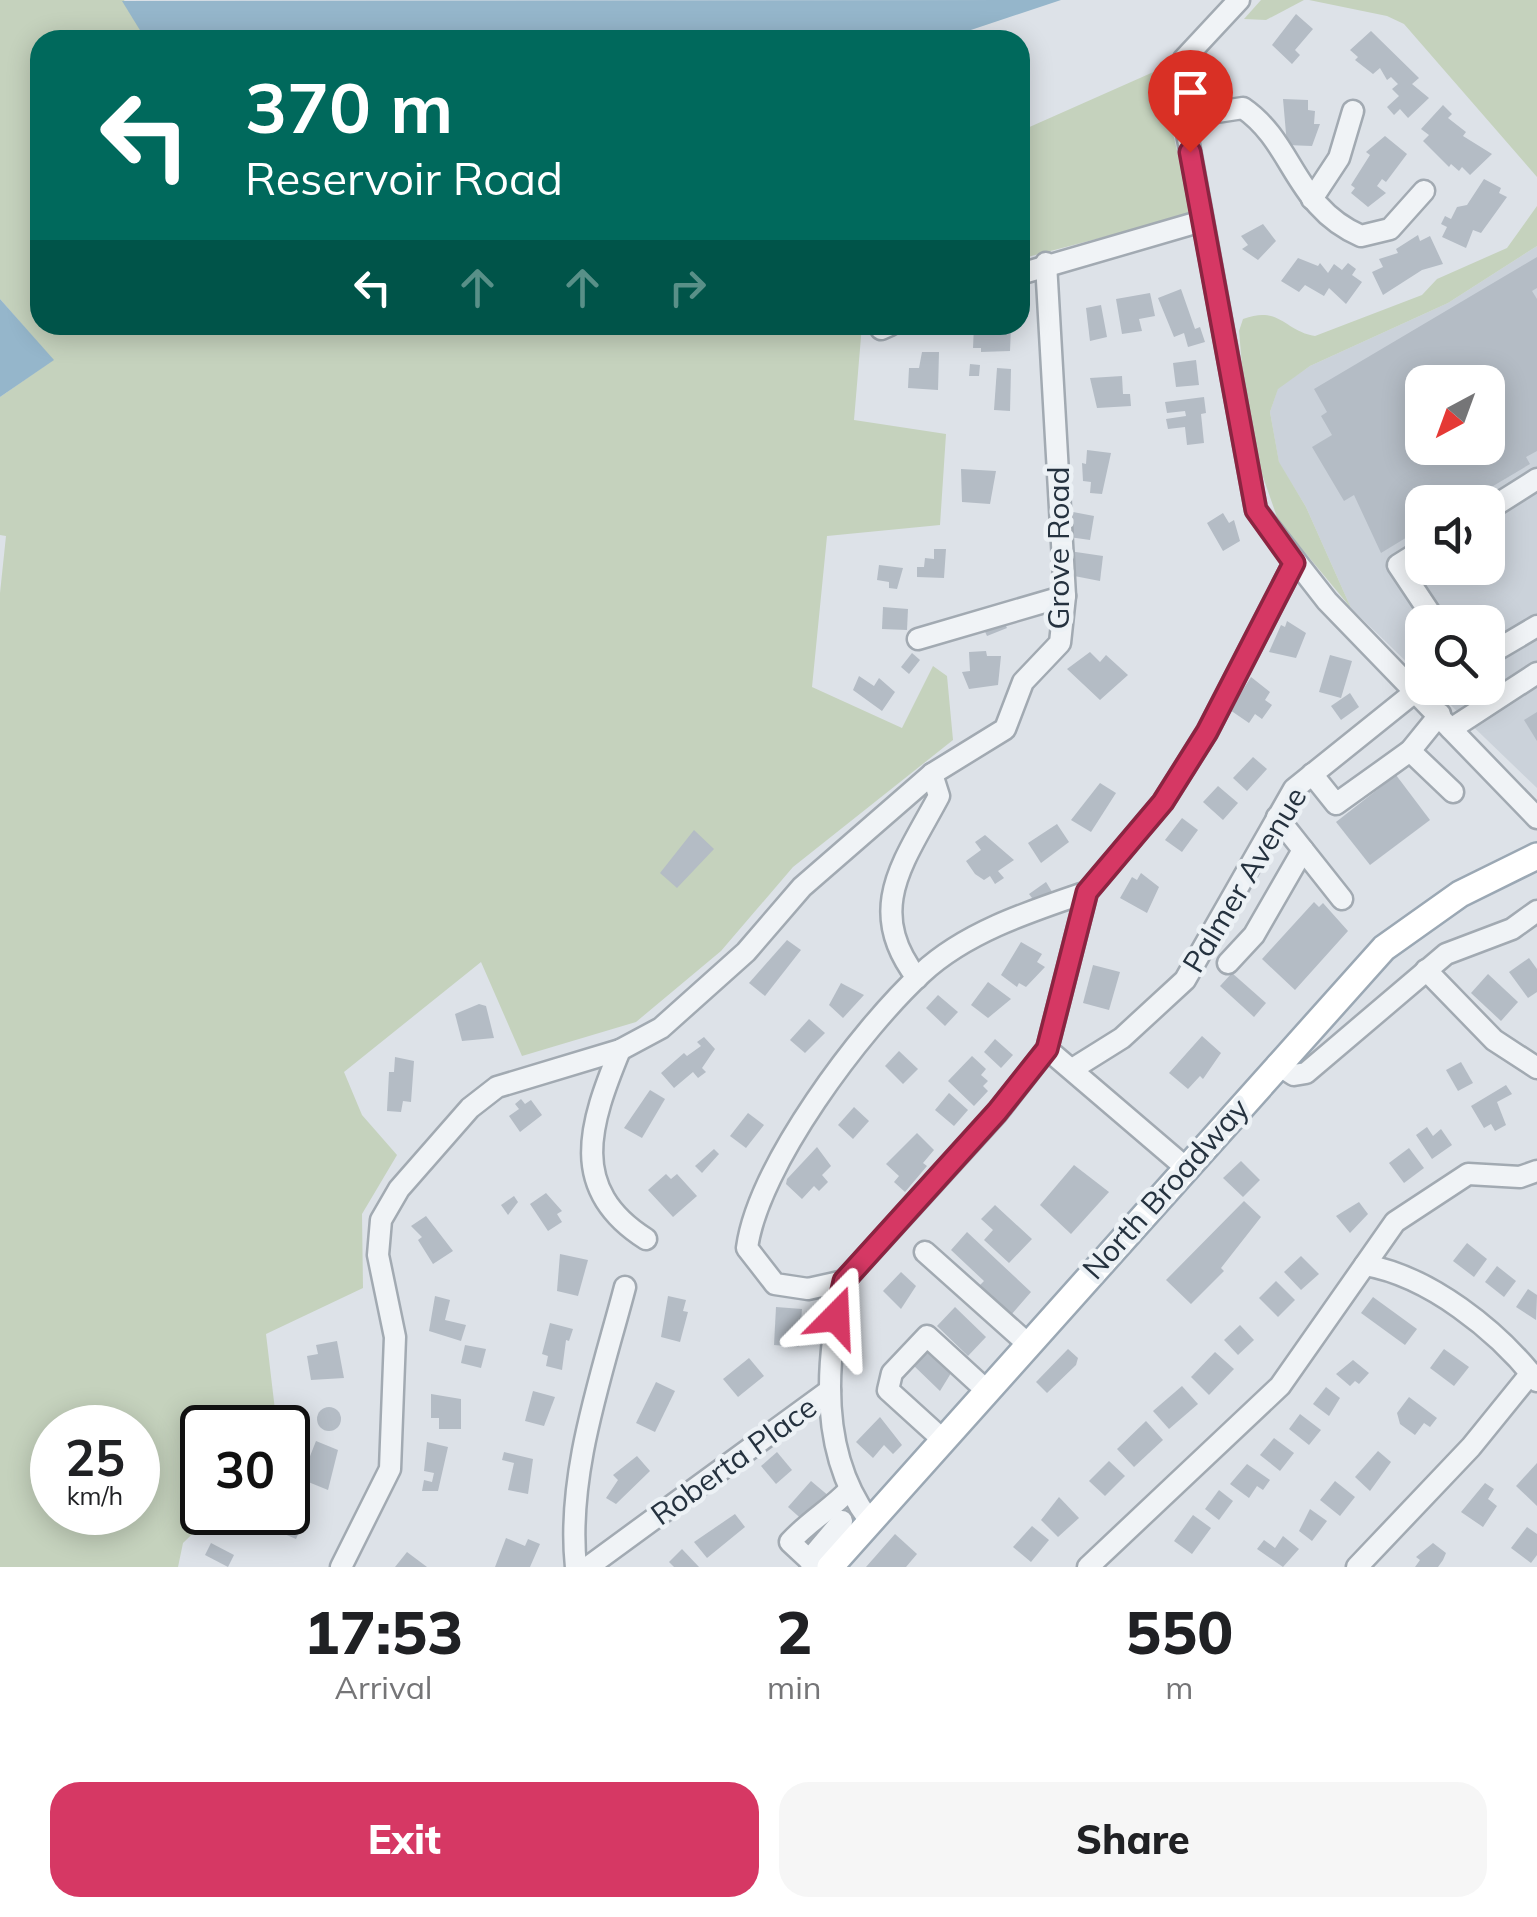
<!DOCTYPE html>
<style>
body{margin:0;font-family:Mulish,sans-serif;background:#f6f6f6;color:#202124;height:100vh;display:flex;flex-direction:column;font-size:38px;white-space:nowrap}
*{box-sizing:border-box;margin:0}
p{font-size:32px;color:#757577}
.icon{flex:none;width:55px;height:55px;fill:none;stroke:currentColor;stroke-width:2;stroke-linecap:round;stroke-linejoin:round}
.map{position:relative;height:1567px;overflow:hidden}
.panel{display:flex;flex-direction:column;background:#fff;flex:1}
.panel>*{flex:none}
.hud{position:absolute;left:30px;top:30px;width:1000px;height:305px;border-radius:30px;box-shadow:0 5px 25px #0003;background:#00695c;color:#fff;overflow:hidden}
.needle{width:65px;rotate:221deg}
.buttons{position:absolute;left:1405px;top:365px;display:grid;gap:20px}
.buttons a{display:grid;place-items:center;width:100px;height:100px;border-radius:20px;background:#fff;box-shadow:0 5px 25px #0003;font-size:50px}
.speed{position:absolute;left:30px;top:1405px;display:flex;gap:20px;font-size:50px;font-weight:700;text-align:center}
.speed>*{display:grid;place-content:center;width:130px;height:130px;border-radius:50%;background:#fff;box-shadow:0 5px 25px #0003;line-height:1}
.speed small{font-size:25px;font-weight:400}
.speed .limit{border:5px solid #111;border-radius:15px;background:#fff;color:#111}
.pin{position:absolute;display:grid;place-items:center;width:85px;height:85px;color:#fff;margin:-102px -42px;border-radius:50% 50% 50% 0;rotate:-45deg;box-shadow:0 0 10px #0007}
.pin .icon{rotate:45deg}
.me{position:absolute;width:110px;margin:-55px;rotate:21deg;stroke-linejoin:round;filter:drop-shadow(0 0 8px #0008)}
.turn{display:flex;align-items:center;gap:35px;height:210px;padding:0 50px;font-size:45px}
.turn .icon{width:130px;height:130px;stroke-width:2.5}
.turn b{display:block;font-size:70px;line-height:85px}
.lanes{display:flex;align-items:center;height:95px;padding:0 50px;background:#0003;justify-content:center;gap:50px;direction:ltr}
.lanes .off{opacity:.35}
.eta{display:flex;justify-content:space-evenly;align-items:center;height:170px;text-align:center}
.eta b{font-size:60px;font-weight:800;line-height:70px}
.primary-button{display:flex;gap:20px;margin-top:auto;padding:20px 50px}
.primary-button a{flex:1;height:115px;border-radius:30px;background:#d63864;color:#fff;font-size:40px;font-weight:800;line-height:115px;text-align:center}
.primary-button a+a{background:#f6f6f6;color:#202124}
.map>svg:first-child{display:block}
.built{fill:#cbd2da;fill-rule:evenodd}
.green{fill:#c5d2bd;fill-rule:evenodd}
.water{fill:#95b6cb}
.building{fill:#b4bcc5;fill-rule:evenodd}
.lines{fill:none;stroke-linecap:round;stroke-linejoin:round}
.minor-casing{stroke:#a2aab2;stroke-width:25}
.major-casing{stroke:#9ba8b4;stroke-width:30}
.minor{stroke:#f0f3f6;stroke-width:20}
.major{stroke:#fff;stroke-width:25}
.route-casing{stroke:#8b2441;stroke-width:25}
.route{stroke:#d63864;stroke-width:18}
.labels{text-anchor:middle;stroke-width:9;stroke-linejoin:round;paint-order:stroke}
.street-label{font-size:30px;fill:#25323f;stroke:#ecf1f5}
</style>
<div class="map">
<svg width="1537" height="1567" viewBox="0 0 1537 1567">
<rect width="100%" height="100%" fill="#dde2e8"/>
<!-- built -->
<path class="built" d="M1537 246V788L1433 688H1488V622H1422V677L1351 608 1306 507 1279 463 1270 412 1278 388 1310 366 1448 303ZM1422 382H1488V448H1422ZM1422 502H1488V568H1422Z"/>
<!-- green -->
<g class="green">
<path d="M0 0H124L146 40H40V325H862L854 420 946 434 940 525 827 536 812 687 902 728 933 666 947 676 953 740 793 867 721 951 636 1022 522 1056 481 962 344 1072 362 1115 397 1155 362 1214 363 1288 266 1334 277 1427 202 1428V1512L214 1513 183 1543 178 1567H0V593L6 536 0 535V397L53 360 0 299ZM52 1428H138V1512H52Z"/>
<path d="M1261 0H1304L1266 20 1244 19Z"/>
<path d="M1309 0H1537V177L1404 24 1387 16Z"/>
<path d="M1020 48 1025 129 1158 70 1192 214 1020 259Z"/>
<path d="M1537 206V246L1448 303 1310 366 1278 389 1270 412 1279 462 1306 507 1351 608 1278 520 1248 434 1239 331 1243 319C1280 305 1284 331 1315 336L1422 295 1437 279 1507 248Z"/>
</g>
<!-- water -->
<g class="water">
<path d="M1061 0 941 40H146L122 1Z"/>
<path d="M0 299 54 360 0 397Z"/>
</g>
<!-- building -->
<g class="building">
<path d="M1296 14 1313 29 1295 50 1300 55 1292 64 1272 45Z"/>
<path d="M1371 31 1419 78 1412 84 1429 98 1408 118 1400 109 1394 115 1387 107 1399 96 1392 89 1398 84 1391 77 1387 80 1380 68 1373 74 1355 60 1358 57 1350 50Z"/>
<path d="M1283 99 1308 100V110L1315 111 1314 124H1320L1312 146 1287 145Z"/>
<path d="M1443 105 1452 114 1448 118 1466 132 1463 136 1492 154 1470 175 1462 167 1459 171 1451 164 1449 167 1423 141 1429 135 1421 129Z"/>
<path d="M1385 136 1407 154 1386 182 1382 179 1377 186 1386 193 1368 207 1351 193 1355 188 1351 185 1370 155 1366 152Z"/>
<path d="M1484 179 1501 188 1499 193 1507 197 1481 233 1473 230 1466 248 1442 237 1447 227 1441 224 1445 216 1451 219 1457 207 1467 205Z"/>
<path d="M1263 224 1276 241 1258 260 1242 249 1248 245 1241 236Z"/>
<path d="M1418 235 1420 241 1430 236 1443 264 1422 270 1383 295 1372 272 1383 267 1379 259 1398 253 1396 249Z"/>
<path d="M1537 257V288L1532 291 1537 299V451L1526 457 1530 464 1466 502H1422V528L1381 553 1354 495 1344 501 1312 447 1332 435 1321 416 1327 412 1314 389ZM1422 382H1488V448H1422Z"/>
<path d="M1298 258 1318 266 1320 263 1328 273 1334 264 1342 270 1348 263 1356 269 1352 275 1362 282 1346 304 1329 288 1324 296 1305 285 1299 292 1281 281Z"/>
<path d="M1181 289 1195 329 1200 327 1205 342 1188 347 1184 333 1174 337 1158 298Z"/>
<path d="M1150 293 1155 316 1139 319 1142 331 1122 334 1116 299Z"/>
<path d="M1101 305 1107 337 1090 341 1086 308Z"/>
<path d="M974 325 1011 327 1010 351 981 352V348H973Z"/>
<path d="M922 352H939L938 390 908 388 909 368H919Z"/>
<path d="M1196 360 1199 385 1176 387 1173 363Z"/>
<path d="M970 364 980 365 979 376H969Z"/>
<path d="M997 368 1011 369 1010 411 994 410Z"/>
<path d="M1122 376 1123 394H1130L1131 406 1097 408 1090 378Z"/>
<path d="M1204 397 1206 413 1201 414 1204 443 1187 445 1185 427 1168 429 1166 419 1186 416 1185 411 1167 413 1165 402Z"/>
<path d="M1087 450 1111 453 1102 494 1090 493 1091 482 1083 481 1082 463 1086 464Z"/>
<path d="M961 469 996 471 990 504 962 502Z"/>
<path d="M1073 512 1094 516 1090 540 1069 537Z"/>
<path d="M1223 513 1229 523 1234 520 1240 541 1223 551 1207 523Z"/>
<path d="M934 549H946L944 578 917 577V567H924L925 558 934 559Z"/>
<path d="M1069 551 1103 556 1100 581 1069 575Z"/>
<path d="M879 565 903 568 897 589 889 588V582L877 580Z"/>
<path d="M883 607 908 609 907 630 882 629Z"/>
<path d="M1001 616 1007 628 987 636 982 625Z"/>
<path d="M1287 621 1306 633 1296 658 1269 652 1281 625 1285 627Z"/>
<path d="M986 651 987 656H1001L998 685 969 689 962 672 970 671 969 652Z"/>
<path d="M1090 652 1100 662 1106 655 1128 675 1100 700 1067 669Z"/>
<path d="M912 653 920 660 909 674 901 667Z"/>
<path d="M1330 655 1352 661 1341 698 1319 692Z"/>
<path d="M859 676 874 686 879 678 895 692 882 711 853 690Z"/>
<path d="M1251 677 1270 692 1265 700 1272 705 1262 719 1255 714 1249 723 1230 710Z"/>
<path d="M1350 693 1359 707 1341 720 1331 706Z"/>
<path d="M1537 712V741L1524 720Z"/>
<path d="M1253 757 1267 769 1247 791 1233 778Z"/>
<path d="M1396 775 1430 820 1370 865 1336 822Z"/>
<path d="M1100 783 1116 793 1091 832 1071 820Z"/>
<path d="M1218 786 1238 803 1223 820 1203 802Z"/>
<path d="M1182 818 1198 830 1182 852 1165 840Z"/>
<path d="M1057 824 1069 842 1041 863 1028 843Z"/>
<path d="M694 830 714 849 677 888 660 873Z"/>
<path d="M985 835 1014 860 998 871 1004 878 995 884 990 876 984 880 975 874 966 861 981 850 975 842Z"/>
<path d="M1141 873 1159 887 1147 913 1120 898 1132 877 1137 880Z"/>
<path d="M1046 882 1054 895 1038 906 1029 894Z"/>
<path d="M1314 902 1319 907 1323 903 1348 931 1295 990 1262 959Z"/>
<path d="M787 940 801 950 765 996 749 983Z"/>
<path d="M1021 942 1042 954 1037 962 1045 967 1026 987 1019 983 1017 987 1001 975Z"/>
<path d="M1529 958 1537 969V992L1528 998 1509 972Z"/>
<path d="M1093 965 1120 972 1109 1010 1083 1003Z"/>
<path d="M1232 973 1266 1003 1254 1017 1220 986Z"/>
<path d="M1488 974 1518 1002 1501 1021 1471 993Z"/>
<path d="M988 982 1011 999 988 1018 971 1005Z"/>
<path d="M841 983 864 995 843 1018 829 1005Z"/>
<path d="M938 995 958 1012 945 1026 926 1008Z"/>
<path d="M479 1004 486 1006 494 1038 462 1041 455 1014Z"/>
<path d="M809 1019 825 1033 805 1053 790 1040Z"/>
<path d="M1202 1036 1221 1053 1203 1079 1200 1076 1188 1089 1169 1073Z"/>
<path d="M704 1037 715 1049 702 1068 706 1072 698 1078 693 1072 674 1088 661 1073 684 1053 687 1056 701 1046 697 1042Z"/>
<path d="M995 1039 1013 1055 1001 1068 984 1052Z"/>
<path d="M899 1051 918 1069 903 1084 885 1066Z"/>
<path d="M972 1056 986 1069 981 1075 988 1081 983 1086 988 1091 974 1106 948 1081Z"/>
<path d="M395 1057 414 1061 411 1102 403 1101 401 1112 387 1111 389 1072H394Z"/>
<path d="M1461 1062 1473 1083 1458 1091 1446 1070Z"/>
<path d="M1506 1085 1512 1094 1497 1102 1506 1125 1495 1131 1491 1124 1484 1128 1471 1106Z"/>
<path d="M650 1090 665 1099 642 1138 624 1128Z"/>
<path d="M949 1093 968 1110 954 1126 935 1110Z"/>
<path d="M521 1099 525 1104 531 1100 542 1115 520 1132 509 1116 519 1109 515 1104Z"/>
<path d="M854 1107 869 1121 853 1139 838 1125Z"/>
<path d="M748 1113 764 1125 746 1148 730 1136Z"/>
<path d="M1427 1127 1433 1136 1441 1129 1452 1145 1432 1159 1416 1135Z"/>
<path d="M917 1133 934 1150 923 1163 927 1166 905 1192 894 1182 899 1176 886 1164Z"/>
<path d="M817 1147 831 1166 822 1175 828 1182 819 1191 814 1186 802 1199 786 1184 787 1179Z"/>
<path d="M1409 1148 1424 1168 1404 1183 1389 1163Z"/>
<path d="M714 1149 719 1154 702 1173 695 1166Z"/>
<path d="M1241 1161 1260 1180 1243 1197 1223 1178Z"/>
<path d="M1074 1165 1109 1192 1071 1234 1040 1205Z"/>
<path d="M666 1174 671 1179 677 1174 697 1196 673 1217 648 1190Z"/>
<path d="M546 1193 562 1211 557 1214 562 1222 548 1231 530 1204Z"/>
<path d="M514 1196 518 1202 508 1215 501 1205Z"/>
<path d="M1244 1201 1261 1217 1221 1268 1224 1271 1191 1304 1166 1280Z"/>
<path d="M1359 1202 1368 1214 1350 1233 1336 1216Z"/>
<path d="M995 1205 1032 1239 1009 1263 984 1240 993 1230 981 1219Z"/>
<path d="M426 1216 453 1251 433 1264 418 1240 422 1237 411 1226Z"/>
<path d="M967 1232 1031 1292 1011 1315 979 1286 984 1281 951 1250Z"/>
<path d="M1467 1243 1487 1259 1474 1277 1453 1261Z"/>
<path d="M560 1254 588 1260 578 1296 557 1291Z"/>
<path d="M1301 1256 1319 1274 1301 1290 1284 1272Z"/>
<path d="M1497 1266 1516 1281 1504 1297 1485 1282Z"/>
<path d="M901 1272 916 1286 901 1309 883 1291Z"/>
<path d="M1276 1281 1295 1300 1278 1317 1259 1298Z"/>
<path d="M1528 1289 1537 1295 1536 1320 1516 1307Z"/>
<path d="M435 1296 450 1300 445 1320 466 1325 461 1341 429 1331Z"/>
<path d="M668 1296 686 1300 683 1311 688 1312 680 1342 661 1337Z"/>
<path d="M1373 1297 1417 1329 1405 1345 1361 1313Z"/>
<path d="M776 1307 802 1309 799 1347 774 1345Z"/>
<path d="M955 1307 986 1337 968 1356 937 1326Z"/>
<path d="M550 1323 573 1329 569 1341 566 1340 562 1370 546 1366 548 1356 542 1354Z"/>
<path d="M1240 1325 1254 1340 1238 1355 1224 1340Z"/>
<path d="M337 1341 344 1378 311 1380 307 1356 318 1354 316 1345Z"/>
<path d="M465 1345 486 1349 481 1368 461 1363Z"/>
<path d="M924 1347 943 1365 949 1358 956 1365 940 1391 912 1364Z"/>
<path d="M1068 1349 1078 1358 1076 1365 1047 1393 1036 1382Z"/>
<path d="M1444 1349 1469 1367 1454 1386 1430 1368Z"/>
<path d="M1215 1352 1234 1369 1209 1395 1191 1377Z"/>
<path d="M749 1358 764 1376 738 1397 723 1379Z"/>
<path d="M1353 1360 1369 1373 1359 1384 1355 1381 1350 1386 1336 1374Z"/>
<path d="M656 1382 675 1391 655 1432 636 1423Z"/>
<path d="M1182 1386 1198 1404 1169 1429 1153 1411Z"/>
<path d="M1326 1387 1340 1398 1329 1416 1313 1404Z"/>
<path d="M533 1391 555 1397 544 1426 525 1421Z"/>
<path d="M431 1394 461 1399V1429H439V1418H431Z"/>
<path d="M1409 1397 1437 1418 1430 1427 1424 1423 1415 1435 1400 1424 1397 1413Z"/>
<circle cx="329" cy="1419" r="12"/>
<path d="M1300 1414 1321 1430 1309 1445 1289 1429Z"/>
<path d="M880 1417 902 1445 893 1454 884 1445 873 1458 856 1442Z"/>
<path d="M1146 1421 1163 1440 1134 1467 1117 1449Z"/>
<path d="M1274 1438 1294 1453 1280 1471 1260 1455Z"/>
<path d="M316 1441 338 1450 328 1490 301 1479Z"/>
<path d="M427 1442 448 1447 438 1491H422L424 1480 432 1482 434 1473 424 1471Z"/>
<path d="M1378 1451 1391 1462 1370 1491 1355 1477Z"/>
<path d="M504 1452 533 1459 528 1494 508 1490 514 1463 502 1460Z"/>
<path d="M777 1452 792 1470 776 1484 761 1466Z"/>
<path d="M637 1456 650 1471 616 1504 606 1498 618 1480 613 1475Z"/>
<path d="M1109 1461 1125 1476 1105 1496 1089 1481Z"/>
<path d="M1537 1463V1506L1516 1486Z"/>
<path d="M1247 1464 1270 1480 1263 1490 1257 1486 1249 1498 1230 1484Z"/>
<path d="M811 1481 830 1497 806 1523 788 1507Z"/>
<path d="M1335 1481 1355 1497 1340 1516 1320 1500Z"/>
<path d="M1485 1483 1494 1489 1488 1499 1497 1506 1483 1527 1461 1512Z"/>
<path d="M1219 1490 1233 1501 1219 1520 1205 1509Z"/>
<path d="M288 1496 301 1502 295 1515 305 1519 296 1539 268 1527 274 1512H288Z"/>
<path d="M1059 1497 1079 1518 1058 1537 1041 1520Z"/>
<path d="M1310 1509 1327 1521 1312 1541 1299 1531Z"/>
<path d="M735 1514 745 1527 707 1558 694 1542Z"/>
<path d="M1193 1515 1211 1528 1192 1554 1174 1541Z"/>
<path d="M1032 1526 1049 1540 1031 1562 1013 1547Z"/>
<path d="M1527 1527 1537 1534V1555L1531 1563 1511 1548Z"/>
<path d="M895 1534 917 1554 906 1567H866Z"/>
<path d="M1283 1536 1299 1549 1283 1567 1257 1549 1264 1540 1275 1548Z"/>
<path d="M506 1538 525 1546 528 1539 540 1544 530 1567H495Z"/>
<path d="M211 1543 234 1555 228 1567 205 1555Z"/>
<path d="M1433 1543 1446 1553 1443 1560 1438 1567H1415L1420 1560 1416 1557Z"/>
<path d="M682 1549 699 1567H674L669 1562Z"/>
<path d="M407 1552 427 1567H395Z"/>
</g>
<g class="lines">
<!-- minor casing -->
<g class="minor-casing">
<g id="minor">
<path d="M1239 0 1184 59 1180 69 1184 117 1256 510 1327 601 1537 818"/>
<path d="M1184 117 1243 108C1294 143 1294 207 1361 236L1390 229 1424 191"/>
<path d="M1312 199 1339 158 1353 111"/>
<path d="M1020 274 1202 221"/>
<path d="M881 329 890 325"/>
<path d="M1488 510 1537 479"/>
<path d="M1422 550 1398 565 1436 622"/>
<path d="M918 639 1065 596"/>
<path d="M1488 655 1537 626"/>
<path d="M1451 729 1537 673"/>
<path d="M1410 751 1453 792"/>
<path d="M1312 774 1336 804 1410 751 1440 714"/>
<path d="M1277 817 1342 899"/>
<path d="M1228 963 1254 935 1303 850"/>
<path d="M1426 970 1494 1040 1537 1068"/>
<path d="M917 978C864 909 904 862 939 796L932 774"/>
<path d="M1047 1049 1185 1167"/>
<path d="M620 1050C590 1123 567 1189 646 1239"/>
<path d="M1277 1064 1294 1075 1306 1073 1446 954 1512 929 1537 911"/>
<path d="M1074 1068 1122 1038 1185 980 1294 789 1416 691"/>
<path d="M925 1252 1028 1344"/>
<path d="M1365 1265C1429 1276 1497 1330 1537 1381"/>
<path d="M844 1281 808 1289 775 1284 747 1248C758 1166 861 1029 922 973 966 932 1031 911 1087 892"/>
<path d="M942 1439 888 1390 892 1373 927 1336 986 1390"/>
<path d="M869 1520C819 1453 825 1360 844 1281L997 1113 1047 1049 1087 892 1163 802 1207 732 1294 563"/>
<path d="M809 1560 842 1521"/>
<path d="M341 1567 390 1469 395 1337 378 1255 381 1220 399 1189 470 1108 497 1087 620 1050 661 1028 746 952 802 887 932 774 1005 729 1023 682 1060 643 1065 596 1046 263"/>
<path d="M576 1567C566 1475 602 1375 625 1287"/>
<path d="M588 1567 830 1390"/>
<path d="M817 1567 790 1542C809 1521 830 1510 849 1490"/>
<path d="M1088 1567 1280 1386 1395 1222 1468 1174 1520 1177 1537 1171"/>
<path d="M1357 1567 1471 1447 1531 1373"/>
</g>
</g>
<!-- major casing -->
<g class="major-casing">
<path id="major" d="M830 1567 1384 948 1460 894 1537 856"/>
</g>
<!-- minor -->
<use href="#minor" class="minor"/>
<!-- major -->
<use href="#major" class="major"/>
</g>
<g class="lines">
<!-- route casing -->
<g class="route-casing">
<path id="route" d="M836 1317 844 1281 997 1112 1047 1049 1087 892 1163 802 1207 732 1294 563 1256 510 1190 152"/>
</g>
<!-- route -->
<use href="#route" class="route"/>
</g>
<g class="labels">
<!-- street labels -->
<g class="street-label">
<text transform="translate(1059 548) rotate(-90)" y="10">Grove Road</text>
<text transform="translate(1245 880) rotate(-59)" y="10">Palmer Avenue</text>
<text transform="translate(1166 1189) rotate(-48)" y="10">North Broadway</text>
<text transform="translate(734 1461) rotate(-36)" y="10">Roberta Place</text>
</g>
</g>
</svg>
<div class="buttons">
<a><svg class="needle" viewBox="-14 -14 28 28"><path d="M0-13l5 13h-10z" fill="#e53935"/><path d="M0 13l5-13h-10z" fill="#757577"/></svg></a>
<a><svg class="icon" aria-label="sound" viewBox="0 0 24 24"><path d="M4 9h4l5-4v14l-5-4H4zM17 9q2 3 0 6"/></svg></a>
<a><svg class="icon" aria-label="search" viewBox="0 0 24 24"><circle cx="10" cy="10" r="6"/><path d="M15 15l6 6"/></svg></a>
</div>
<div class="speed"><div>25<small>km/h</small></div><div class="limit">30</div></div>
<div class="pin" style="left:1190px;top:152px;background:#d93025"><svg class="icon" aria-label="arrive" viewBox="0 0 24 24"><path d="M6 21V4h12l-3 4 3 4H6"/></svg></div>
<svg class="me" style="left:836px;top:1317px" viewBox="-20 -20 40 40"><path d="M0-17L14 15 0 8-14 15z" fill="#d63864" stroke="#fff" stroke-width="4"/></svg>
<div class="hud">
<div class="turn"><svg class="icon" aria-label="left" viewBox="0 0 24 24"><path d="M17 20v-9H6M10 6l-5 5 5 5"/></svg><div><b>370 m</b>Reservoir Road</div></div>
<div class="lanes"><svg class="icon" aria-label="left" viewBox="0 0 24 24"><path d="M17 20v-9H6M10 6l-5 5 5 5"/></svg><svg class="icon off" aria-label="ahead" viewBox="0 0 24 24"><path d="M12 20V5M6 11l6-6 6 6"/></svg><svg class="icon off" aria-label="ahead" viewBox="0 0 24 24"><path d="M12 20V5M6 11l6-6 6 6"/></svg><svg class="icon off" aria-label="right" viewBox="0 0 24 24"><path d="M7 20v-9h11M14 6l5 5-5 5"/></svg></div>
</div>
</div>
<section class="panel">
<div class="eta">
<div><b>17:53</b><p>Arrival</p></div>
<div><b>2</b><p>min</p></div>
<div><b>550</b><p>m</p></div>
</div>
<div class="primary-button"><a>Exit</a><a>Share</a></div>
</section>
